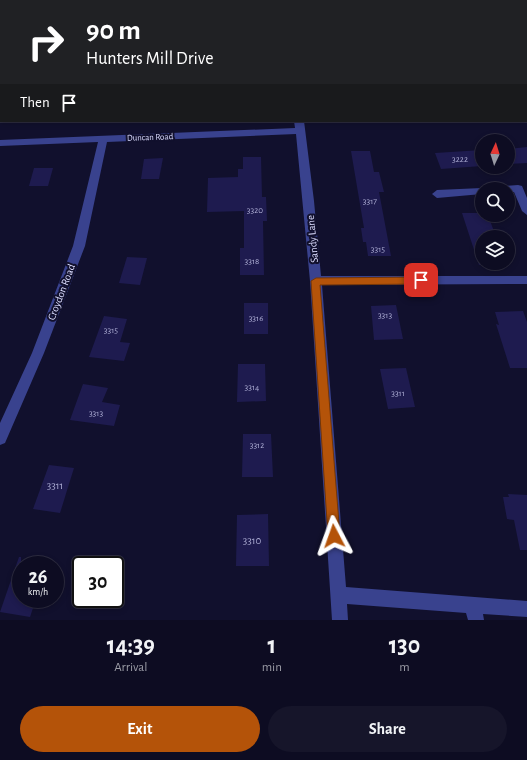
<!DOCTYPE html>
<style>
body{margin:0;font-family:"Alegreya Sans",sans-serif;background:#16152a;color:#f1f3f6;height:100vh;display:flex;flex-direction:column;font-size:15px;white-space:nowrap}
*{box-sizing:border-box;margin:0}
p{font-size:13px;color:#9a9ba5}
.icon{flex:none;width:22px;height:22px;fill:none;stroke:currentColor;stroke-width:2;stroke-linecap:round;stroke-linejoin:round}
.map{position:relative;height:620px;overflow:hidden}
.sheet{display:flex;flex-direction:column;background:#0d0c22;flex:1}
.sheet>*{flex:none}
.top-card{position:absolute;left:0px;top:0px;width:527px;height:122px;box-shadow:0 2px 6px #0003,0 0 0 1px #2d2c40;background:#202124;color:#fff;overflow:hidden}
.needle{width:26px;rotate:4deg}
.buttons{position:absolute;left:475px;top:134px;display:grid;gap:8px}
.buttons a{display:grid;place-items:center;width:40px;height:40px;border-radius:50%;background:#0d0c22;box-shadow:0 2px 6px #0003,0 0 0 1px #2d2c40;font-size:20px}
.speed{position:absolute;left:12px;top:556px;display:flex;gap:8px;font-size:20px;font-weight:700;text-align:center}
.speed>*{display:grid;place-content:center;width:52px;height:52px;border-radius:50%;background:#0d0c22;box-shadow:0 2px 6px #0003,0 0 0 1px #2d2c40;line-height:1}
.speed small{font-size:10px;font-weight:400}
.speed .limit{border:2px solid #111;border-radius:6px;background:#fff;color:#111}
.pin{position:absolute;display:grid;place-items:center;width:34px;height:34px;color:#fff;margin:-17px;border-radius:8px;box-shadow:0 2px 6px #0006}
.me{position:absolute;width:44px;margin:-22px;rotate:356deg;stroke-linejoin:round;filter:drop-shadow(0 0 3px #0008)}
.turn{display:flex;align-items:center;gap:14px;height:84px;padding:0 20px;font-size:18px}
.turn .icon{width:52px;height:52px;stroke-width:2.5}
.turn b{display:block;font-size:28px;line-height:34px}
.then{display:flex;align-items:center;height:38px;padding:0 20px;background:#0003;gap:8px;font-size:15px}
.eta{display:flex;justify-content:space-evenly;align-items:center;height:68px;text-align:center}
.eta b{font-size:24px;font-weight:600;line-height:28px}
.action{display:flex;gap:8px;margin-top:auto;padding:8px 20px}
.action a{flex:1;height:46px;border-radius:24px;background:#b45309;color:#fff;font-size:16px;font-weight:600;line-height:46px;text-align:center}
.action a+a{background:#16152a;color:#f1f3f6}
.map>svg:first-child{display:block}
.building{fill:#1e1b4f}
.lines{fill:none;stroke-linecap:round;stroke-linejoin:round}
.minor{fill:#39428e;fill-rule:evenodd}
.route{fill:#b45309;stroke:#753606}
.labels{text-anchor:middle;stroke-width:4;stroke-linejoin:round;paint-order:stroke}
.far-street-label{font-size:9px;fill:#dcddff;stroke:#11102d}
.number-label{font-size:9px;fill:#acacd3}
.street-label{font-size:11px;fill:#dcddff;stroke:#11102d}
.near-number-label{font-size:11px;fill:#acacd3}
</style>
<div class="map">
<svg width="527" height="620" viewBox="0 0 527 620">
<rect width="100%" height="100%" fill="#11102d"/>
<!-- building -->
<g class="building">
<path d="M527 147V163L508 164V149Z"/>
<path d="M482 150V166L441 169 435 153Z"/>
<path d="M351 151H370L374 172H379L384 192H379L391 256H368L366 242H363L361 228H364Z"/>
<path d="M243 157H261L262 197H266L267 221H263L264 275H240V248H244V211L207 212 208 178 238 177V169H243Z"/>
<path d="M163 158 159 179H141L144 159Z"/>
<path d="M34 168H53L48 186H29Z"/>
<path d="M462 213H482V215H488L496 237H482V265H479Z"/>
<path d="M127 257 147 258 140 285 119 283Z"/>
<rect x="244" y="303" width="24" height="31"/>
<path d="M396 305 403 339 374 340 371 306Z"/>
<path d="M523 311 527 322V368H510L496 324 499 325 495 312Z"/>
<path d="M104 316 127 319 120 342 130 343 124 361 89 357Z"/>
<path d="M238 364H265L266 401 237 402Z"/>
<path d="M406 368 415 407 388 409 380 369Z"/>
<path d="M83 384 108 388 102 402 120 405 114 426 70 420Z"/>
<path d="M243 434H271L273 477H242Z"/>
<path d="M49 465 74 468 60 513 33 509Z"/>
<path d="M508 494 527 495V550H520L514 520 507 519 503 497H509Z"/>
<path d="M268 514 269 566H236L237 515Z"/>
<path d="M19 557H21V599H36L30 617 0 612Z"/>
</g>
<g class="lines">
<!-- minor -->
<g class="minor">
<rect x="285" y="0" width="8" height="1"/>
<path d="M363 0H372L373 1H364Z"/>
<rect x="0" y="22" width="1" height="4"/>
<path d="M294 121H304L314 201 321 276H527V284L322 285 346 587 527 601V617L483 614 484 620H468L466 613 347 604 348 620H332L310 281 296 134 107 142 85 246 44 353 5 443 0 445V423L32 353 73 246 98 142 0 146V140L295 128Z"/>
<path d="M518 185 522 186 527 198V215L522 211 514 192H508V189H500L505 186Z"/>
<path d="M482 188 486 189H482V194L437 198 432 194 437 190Z"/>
</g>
</g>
<!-- route -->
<path class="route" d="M421 277 426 280 421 284 320 285 340 536 338 540 334 541 330 540 328 536 311 281 316 278Z"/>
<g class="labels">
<!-- far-street labels -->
<g class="far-street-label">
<text transform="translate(150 137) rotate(-2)" y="3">Duncan Road</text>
</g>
<!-- number labels -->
<g class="number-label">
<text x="460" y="162">3222</text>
<text x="370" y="204">3317</text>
<text x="255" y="213">3320</text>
<text x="378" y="252">3315</text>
<text x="252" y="264">3318</text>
<text x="385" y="318">3313</text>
<text x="256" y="321">3316</text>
<text x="111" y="333">3315</text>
<text x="252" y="390">3314</text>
<text x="398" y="396">3311</text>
<text x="96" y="416">3313</text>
<text x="257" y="448">3312</text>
</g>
<!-- street labels -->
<g class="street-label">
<text transform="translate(312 239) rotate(-95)" y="4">Sandy Lane</text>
<text transform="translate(61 292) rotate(-69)" y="4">Croydon Road</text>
</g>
<!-- near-number labels -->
<g class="near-number-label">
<text x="55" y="489">3311</text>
<text x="252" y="544">3310</text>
</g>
</g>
</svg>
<div class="buttons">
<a><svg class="needle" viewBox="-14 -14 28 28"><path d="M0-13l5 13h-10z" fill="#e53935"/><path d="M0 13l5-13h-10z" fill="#9a9ba5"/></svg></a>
<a><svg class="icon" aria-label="search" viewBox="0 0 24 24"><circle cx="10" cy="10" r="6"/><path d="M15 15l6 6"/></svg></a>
<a><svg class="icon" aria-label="layers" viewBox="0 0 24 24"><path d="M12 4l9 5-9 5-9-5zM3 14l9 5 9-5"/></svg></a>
</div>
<div class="speed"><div>26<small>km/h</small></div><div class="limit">30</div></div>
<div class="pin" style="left:421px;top:280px;background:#d93025"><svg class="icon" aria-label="arrive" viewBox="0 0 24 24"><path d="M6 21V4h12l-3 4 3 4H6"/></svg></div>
<svg class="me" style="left:334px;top:536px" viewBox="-20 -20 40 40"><path d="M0-17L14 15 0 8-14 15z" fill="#b45309" stroke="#fff" stroke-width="4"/></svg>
<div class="top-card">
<div class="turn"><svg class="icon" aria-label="right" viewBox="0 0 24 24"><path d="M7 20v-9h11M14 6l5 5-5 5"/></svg><div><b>90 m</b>Hunters Mill Drive</div></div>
<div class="then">Then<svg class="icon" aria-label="arrive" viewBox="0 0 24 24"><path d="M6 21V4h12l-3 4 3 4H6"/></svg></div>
</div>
</div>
<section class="sheet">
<div class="eta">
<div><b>14:39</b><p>Arrival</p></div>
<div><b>1</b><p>min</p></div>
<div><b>130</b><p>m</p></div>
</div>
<div class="action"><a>Exit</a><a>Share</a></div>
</section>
